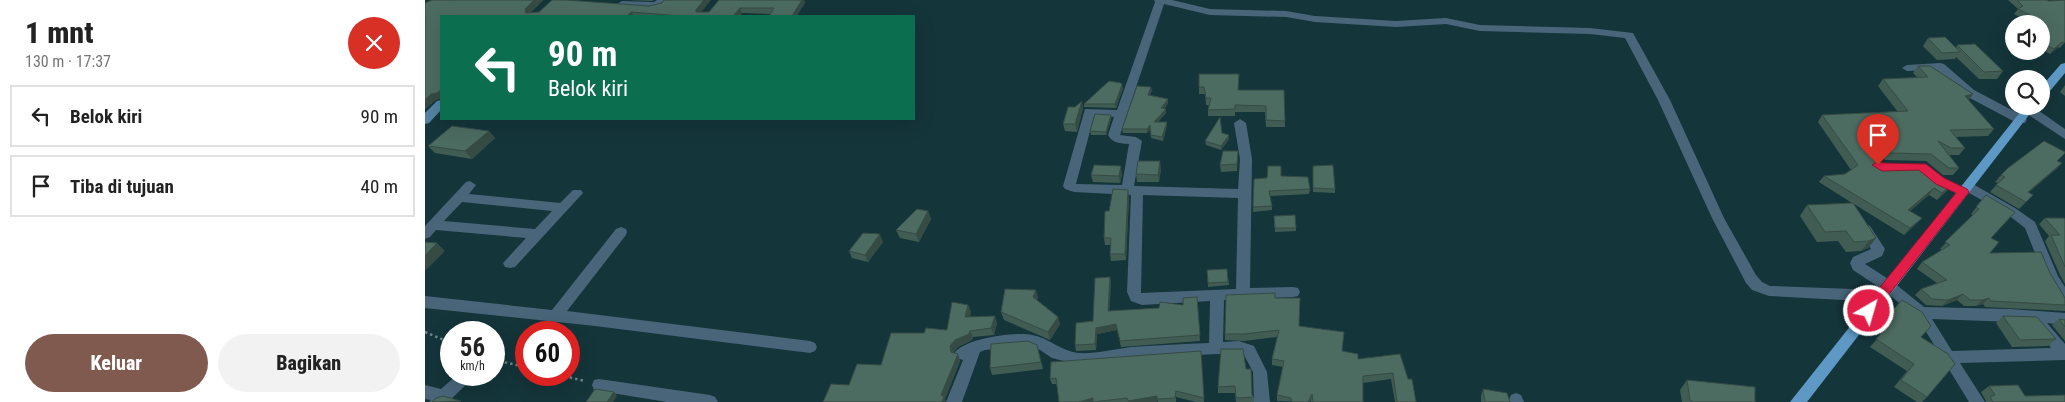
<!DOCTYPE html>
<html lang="id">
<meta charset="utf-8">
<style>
body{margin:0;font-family:"Roboto Condensed",sans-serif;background:#f2f2f2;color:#222;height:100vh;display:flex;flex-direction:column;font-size:19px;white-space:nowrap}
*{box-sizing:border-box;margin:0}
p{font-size:16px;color:#767676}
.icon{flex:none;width:28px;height:28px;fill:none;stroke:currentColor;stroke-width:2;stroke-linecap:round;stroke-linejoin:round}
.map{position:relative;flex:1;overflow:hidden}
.drawer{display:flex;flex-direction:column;background:#fff;width:425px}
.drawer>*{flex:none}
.guide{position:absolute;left:15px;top:15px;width:475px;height:105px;border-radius:0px;box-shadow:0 5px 20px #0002;background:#0b6e4f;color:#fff;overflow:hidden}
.buttons{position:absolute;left:1580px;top:15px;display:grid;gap:10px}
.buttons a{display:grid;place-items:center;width:45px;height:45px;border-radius:50%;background:#fff;box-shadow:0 5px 20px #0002;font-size:25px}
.speed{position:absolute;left:15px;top:321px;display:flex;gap:10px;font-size:25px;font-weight:700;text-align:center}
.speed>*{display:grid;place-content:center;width:65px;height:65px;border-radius:50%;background:#fff;box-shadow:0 5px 20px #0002;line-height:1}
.speed small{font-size:12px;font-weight:400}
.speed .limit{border:8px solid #d22;background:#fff;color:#111}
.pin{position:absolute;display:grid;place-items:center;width:42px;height:42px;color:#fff;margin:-51px -21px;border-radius:50% 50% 50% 0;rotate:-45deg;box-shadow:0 0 5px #0007}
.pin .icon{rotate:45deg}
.me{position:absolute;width:55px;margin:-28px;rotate:38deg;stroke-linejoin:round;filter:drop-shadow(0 0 4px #0008)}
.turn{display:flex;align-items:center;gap:18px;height:105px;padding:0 25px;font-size:22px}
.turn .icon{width:65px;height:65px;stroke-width:2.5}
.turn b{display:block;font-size:35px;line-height:42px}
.round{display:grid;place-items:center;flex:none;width:52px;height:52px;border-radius:26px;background:#f2f2f2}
.overview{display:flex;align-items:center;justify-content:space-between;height:85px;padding:0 25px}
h1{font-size:30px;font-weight:800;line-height:38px}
.cta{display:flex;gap:10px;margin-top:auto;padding:10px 25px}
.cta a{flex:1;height:58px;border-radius:30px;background:#805a4f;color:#fff;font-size:20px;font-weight:800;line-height:58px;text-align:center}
.cta a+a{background:#f2f2f2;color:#222}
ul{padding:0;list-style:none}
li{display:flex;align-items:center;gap:15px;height:62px;margin:0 10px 8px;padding:0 15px;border:2px solid #e0e0e0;border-radius:0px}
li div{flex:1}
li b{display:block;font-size:19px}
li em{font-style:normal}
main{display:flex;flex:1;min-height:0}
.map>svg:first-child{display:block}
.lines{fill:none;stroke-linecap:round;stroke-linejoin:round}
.path{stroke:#6e878a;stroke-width:2.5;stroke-dasharray:2.5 3;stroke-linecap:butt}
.street{fill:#49657a;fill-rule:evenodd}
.secondary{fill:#5583a4;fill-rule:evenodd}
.primary{fill:#5e99c5;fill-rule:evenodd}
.wall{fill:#415c53}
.shaded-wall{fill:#354b44}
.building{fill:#4c6b61;stroke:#354b44}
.route{fill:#e11d48;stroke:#92132f}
</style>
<main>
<section class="drawer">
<div class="overview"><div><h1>1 mnt</h1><p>130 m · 17:37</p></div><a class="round" style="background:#d93025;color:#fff"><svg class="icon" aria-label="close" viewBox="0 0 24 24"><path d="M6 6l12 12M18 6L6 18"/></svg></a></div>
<ul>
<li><svg class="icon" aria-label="left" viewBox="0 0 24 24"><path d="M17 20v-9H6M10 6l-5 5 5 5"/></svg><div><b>Belok kiri</b></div><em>90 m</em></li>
<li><svg class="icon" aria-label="arrive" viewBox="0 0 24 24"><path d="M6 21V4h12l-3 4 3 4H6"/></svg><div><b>Tiba di tujuan</b></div><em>40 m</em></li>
</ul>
<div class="cta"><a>Keluar</a><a>Bagikan</a></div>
</section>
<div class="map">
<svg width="1640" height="402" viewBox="0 0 1640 402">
<rect width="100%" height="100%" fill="#14353a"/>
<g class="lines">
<!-- path -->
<g class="path">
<path d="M0 332 26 343"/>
<path d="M69 360 101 367"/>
<path d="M134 375 160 381"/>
</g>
<!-- street -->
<g class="street">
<path d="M232 0H244L231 8 197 7 192 4 197 1 229 2Z"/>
<path d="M729 0H747L785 9 861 11 890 16 971 21 1021 18 1055 25 1165 28 1208 33 1245 100 1299 218 1331 275 1337 282 1345 286 1455 290 1460 292 1462 296 1460 300 1455 302 1344 296 1327 290 1321 283 1287 218 1233 100 1200 38 1165 34 1055 31 1021 24 971 27 890 22 861 17 785 15 739 4 695 135 711 137 717 141 709 186 813 189 815 159 809 123 815 119 821 123 827 159 825 288 868 287 873 288 875 292 873 296 868 297 799 300 798 342 814 341 829 346 842 372 845 402H829L828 372 819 355 814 353 729 357 654 365 627 358 612 348 605 346 560 350 555 352 537 402H521L538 360 531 358 529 354C536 339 591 331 607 335 624 338 636 351 653 353 670 354 690 349 707 347 733 345 758 344 784 343L785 301 717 305 706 301 702 292 706 195 649 192 640 189 638 186 660 109 692 110 730 2ZM669 116 689 117 683 135C688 144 695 143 704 144L697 185 651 184ZM718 195 813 198 811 289 716 293Z"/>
<path d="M1515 63 1519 64 1549 90 1600 117 1602 120 1600 123H1592L1541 96 1512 70 1482 71 1477 68 1482 65Z"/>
<path d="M1599 106H1607L1640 129V139L1599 112 1597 109Z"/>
<path d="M1511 174 1536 186 1542 182 1546 183 1590 208 1610 222 1633 276 1640 287V305L1635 303 1620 278 1600 228 1582 214 1544 193 1538 196 1534 195 1507 181 1505 178 1507 175Z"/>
<path d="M45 181 51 185 44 194 135 203 148 190H156L158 193 90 267 85 268 80 267 78 263 101 238 11 230 5 237 0 239V226L41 182ZM37 202 127 211 110 229 19 221Z"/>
<path d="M1440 224 1445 226 1460 249 1457 256 1440 264 1468 282 1499 307 1585 309 1640 313V325L1622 323 1640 344V360L1535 363 1560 402H1544L1492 317 1458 290 1428 270 1425 263 1428 257 1446 249 1434 229 1435 226ZM1507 319 1616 323 1611 328 1626 348 1527 351Z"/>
<path d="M196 227 201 229 202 232 201 235 142 311 385 341 390 343 392 347 390 351 385 353 170 326 0 308V296L127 310 191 229Z"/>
<path d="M32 375H49L47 379 23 402H4L6 400 0 399V385L16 389Z"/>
<path d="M174 379 285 395 290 397 293 402H242L174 391 169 390 167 385 169 380Z"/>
<path d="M1091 393 1096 395 1099 402H1083L1086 395Z"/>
</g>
<!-- secondary -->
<path class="secondary" d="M16 100V110L4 123 0 124V113L12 101Z"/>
<!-- primary -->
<g class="primary">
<path d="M1640 63V73L1620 97 1616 98V87L1636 64Z"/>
<path d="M1600 106H1611L1382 402H1365Z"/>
</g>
</g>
<!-- wall -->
<g class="wall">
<path d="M7 0H118L106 12H284L294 0H379L380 3 346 14 317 13 315 16H16V98L11 100 0 109V3Z"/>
<path d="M204 0H229L227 1Z"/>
<path d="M1583 0H1622L1640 42 1635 48 1633 47 1625 54 1616 49V24L1605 22 1589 14 1593 9Z"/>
<path d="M1503 38 1531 48 1532 45 1578 71 1572 79H1554L1531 57 1530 59 1512 60 1498 46Z"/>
<path d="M1493 66 1543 100 1569 129 1563 136 1530 137 1540 148 1534 155H1524L1534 168 1528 175H1518L1501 161 1460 160 1446 147 1441 146 1440 147 1455 164 1522 191 1512 200 1504 195 1485 211 1497 218 1491 224 1479 235 1429 204 1451 238 1443 248 1436 251 1421 252 1413 241 1392 242 1375 216 1382 205 1427 203 1394 182 1399 176 1420 174 1426 170 1393 122 1397 115 1473 112 1453 86 1458 79 1493 78 1488 73Z"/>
<path d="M1640 85V96L1635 92Z"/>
<path d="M774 87 814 90H859L860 127H841L840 112H810V116H783V110L784 105H781L780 94H774Z"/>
<path d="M698 88 691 108 659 107V104Z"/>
<path d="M727 90 725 95 743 99V103L739 109H741V113L733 122H742V125L738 141 726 138 725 129 722 133H698L697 129Z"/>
<path d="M658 108 652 132 640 131 638 124Z"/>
<path d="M686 115V119L681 135H666L665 131Z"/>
<path d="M64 131 70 138 47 159 10 153 3 146Z"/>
<path d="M797 133 804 135V139L796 150 781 145 780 141Z"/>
<path d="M813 151 812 171 796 172 795 165Z"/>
<path d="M1633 161 1637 163 1630 170 1604 192 1608 195 1594 209 1565 192 1573 183 1570 182 1576 175Z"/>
<path d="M736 169 734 182H712L711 174Z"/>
<path d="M888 170 910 189V193L888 192Z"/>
<path d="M697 174 695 183 668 182 666 175Z"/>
<path d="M856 176 885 189 884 194 845 196 847 206V210L828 212 829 179Z"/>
<path d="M1561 195 1566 238 1565 253 1625 273 1640 305V311L1560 307 1558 304 1551 306H1539L1532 300 1517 306 1501 305 1490 295 1496 289 1512 283 1492 269 1497 262 1517 250 1515 249 1548 215 1546 214Z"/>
<path d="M704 197 701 260 686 261 685 254 686 245H680L679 238 684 211Z"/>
<path d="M503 211 506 219 494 242 475 238 471 230Z"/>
<path d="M849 216 871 228V231L850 232Z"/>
<path d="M1620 218 1640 219V284L1635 275 1620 241 1624 236 1614 224Z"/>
<path d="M458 242 443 262 427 258 424 251Z"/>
<path d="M802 269 804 285 783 287 782 270Z"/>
<path d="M685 277 686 283 684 311 734 308 758 305 772 297 775 341 696 347 692 330 672 334 671 350 651 351 650 345 668 321Z"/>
<path d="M613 297 612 300 633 317 635 324 625 340 579 320 576 312Z"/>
<path d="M850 298 874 326 933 359 983 379 991 402H970L966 379 938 383V402H886V400L885 402 852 401V395L858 367 847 365V359L852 337 819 341 800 340V334Z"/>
<path d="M1477 300 1496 337 1502 397 1497 402H1492L1469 387 1482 371 1445 347 1461 329 1455 325Z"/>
<path d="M543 305 546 312 545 316 572 323 569 335 548 337 547 340 533 347 528 353 535 361 520 399 424 385 456 365 499 333 522 330Z"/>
<path d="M1578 316 1631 339 1623 346 1587 347 1571 323Z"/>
<path d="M1634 319 1640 320V341L1627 325Z"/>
<path d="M612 345 618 369 567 375 565 368Z"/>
<path d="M776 351 779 402H771L751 397V402H733V401L729 402H634L632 384H627L625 379Z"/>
<path d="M821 369 827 395 829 397V402H811L810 393H793V387Z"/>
<path d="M1262 380 1330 402H1257L1255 390Z"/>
<path d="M1564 386 1600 396 1640 402H1560L1561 401 1556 392Z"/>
<path d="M1058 389 1085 402H1056V396Z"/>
</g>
<!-- shaded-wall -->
<g class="shaded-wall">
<path d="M109 0H118L104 15 101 13 100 9Z"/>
<path d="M279 0H286L274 15 271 12V10Z"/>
<path d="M377 0H379L380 3 372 16H367Z"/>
<path d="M315 8 317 13 315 16H308Z"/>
<path d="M206 12 209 16H202Z"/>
<path d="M1637 42 1633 47 1625 54 1629 49Z"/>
<path d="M697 85 698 88 691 108 690 104Z"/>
<path d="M726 87 727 90 723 98V95Z"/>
<path d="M16 90V98L11 100 0 109V100L6 94Z"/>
<path d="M1548 94 1543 101 1540 96Z"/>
<path d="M743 99V103L736 112V108Z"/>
<path d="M657 101 658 108 652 132 650 124Z"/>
<path d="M741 109V113L729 125V122Z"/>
<path d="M686 115V119L681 135V132Z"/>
<path d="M742 122V125L738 141 737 137Z"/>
<path d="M725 125 726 129 722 133V129Z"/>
<path d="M64 131 70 138 47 159 40 151Z"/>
<path d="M804 135V139L796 150V146Z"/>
<path d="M1446 140 1441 146 1435 150 1440 144Z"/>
<path d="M735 161 736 169 734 182 733 175Z"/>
<path d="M1637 163 1630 170 1596 199 1603 192Z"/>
<path d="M696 166 697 174 695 183 694 176Z"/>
<path d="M1528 184 1522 191 1512 200 1517 193Z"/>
<path d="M1509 188 1504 195 1478 216 1483 210Z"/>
<path d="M703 190 704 197 701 260 700 254Z"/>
<path d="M503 211 506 219 494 242 491 234Z"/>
<path d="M1497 218 1491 224 1479 235 1485 228Z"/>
<path d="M455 234 458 242 443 262 440 255Z"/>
<path d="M1451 238 1443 248 1436 251 1444 241Z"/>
<path d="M12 243 20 251 1 270 0 269V256Z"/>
<path d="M685 277 686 283 684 317 683 311Z"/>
<path d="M611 290 613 297 610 304 608 297Z"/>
<path d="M1538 294 1532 300 1517 306 1523 300Z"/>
<path d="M1564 298 1558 304 1551 306 1557 300Z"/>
<path d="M543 305 546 312 543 323 540 317Z"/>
<path d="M570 316 572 323 569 335 566 328Z"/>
<path d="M633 317 635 324 625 340 623 332Z"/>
<path d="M691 324 692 330 672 334 671 350 670 344 671 328Z"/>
<path d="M545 331 548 337 547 340 533 347 528 353 526 352 525 346 530 340Z"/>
<path d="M144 337 149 343 146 346 148 348 144 354Z"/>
<path d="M533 354 535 361 520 399 521 402H517L516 395Z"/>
<path d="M189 392 192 396 188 402H182Z"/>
<path d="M887 394 885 402H883Z"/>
<path d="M732 396 733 401 729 402H703V401Z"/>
<path d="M668 398 669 402H654Z"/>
</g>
<!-- building -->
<g class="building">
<path d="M7 0H109L100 9 101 13 114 12 127 0H141L224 6 237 3 239 0H279L271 10V12H284L294 0H377L367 16H344L349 8H315L308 16H256L206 12 202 16H16V90L12 93 6 94 0 100V3Z"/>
<path d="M1592 0H1622L1623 1 1640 0V42L1639 43 1637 42 1629 49 1616 42V24H1603L1609 17 1593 9 1598 6Z"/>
<path d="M1520 37 1535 52 1517 53 1503 38Z"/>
<path d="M1550 44 1578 71 1559 72 1532 45Z"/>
<path d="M1493 66H1505L1548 94 1540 96 1569 129 1525 130 1540 148H1526L1513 141 1534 168H1524L1506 154 1465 153 1451 140H1446L1440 144 1439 147 1455 164 1498 165 1515 179 1528 184 1517 193 1509 188 1483 210 1497 218 1485 228 1399 176 1420 174 1433 165 1397 115 1483 111 1458 79 1503 77Z"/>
<path d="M774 74H814L813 90H859L860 121 841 120V106L810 105V109L783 110 786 98H781L779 87H774Z"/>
<path d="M684 81 696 83 697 85 690 104H659Z"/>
<path d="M712 86 726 87 723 95 743 99 736 108 741 109 729 122H742L737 137 726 135 725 125 722 129H697Z"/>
<path d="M657 101 650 124H638L643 107H650Z"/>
<path d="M670 114 686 115 681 132 665 131Z"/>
<path d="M795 117 797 133 804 135 796 146 780 141Z"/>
<path d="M27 126 64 131 40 151 3 146Z"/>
<path d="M1619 141 1640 152V153L1632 161 1637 163 1603 192 1608 195 1601 202 1571 185 1580 177 1576 175 1583 168Z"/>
<path d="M798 151H813L812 164 795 165Z"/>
<path d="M713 161H735L733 175 711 174Z"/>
<path d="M669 165 696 166 694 176 666 175Z"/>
<path d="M908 165 910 189 888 188V166Z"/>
<path d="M843 166H856V176L883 177 885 189 844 191 847 206 828 207 829 179 842 178Z"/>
<path d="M688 189 703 190 700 254H685L686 238H679L680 211H684Z"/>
<path d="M1561 195 1590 212 1566 238 1574 242 1565 253 1616 252 1625 273 1640 298V305L1566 301 1564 298 1557 300H1545L1538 294 1523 300 1507 299 1496 289 1522 280 1497 262 1525 245 1520 242 1554 209 1551 207Z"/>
<path d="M1428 203 1451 238 1444 241 1429 242 1421 231 1400 232 1382 205Z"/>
<path d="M492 209 503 211 491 234 471 230Z"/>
<path d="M870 215 871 228H850L849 216Z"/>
<path d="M1620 218H1639L1640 219V267L1626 235H1635Z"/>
<path d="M438 233 455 234 440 255 424 251Z"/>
<path d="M0 242 12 243 0 256Z"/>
<path d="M802 269 803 282 783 283 782 270Z"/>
<path d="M685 277 683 311 734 308 735 302 758 305V298L772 297 775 335 695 341 691 324 671 328 670 344 650 345 651 323 668 321 670 278Z"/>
<path d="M580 289 611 290 608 297 633 317 623 332 576 312Z"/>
<path d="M850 293V298H875L874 326 919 332 917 351 933 354V359L975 354 983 379H987L991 402H972L968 373 938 376V402H888L887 394 883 402H867L866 398 852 395 859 361 847 359 854 330 819 334H800L801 295Z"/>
<path d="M1477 300 1497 312 1506 326 1496 337 1523 354 1530 364 1502 397 1476 380 1489 364 1451 339 1467 321 1461 318Z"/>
<path d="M527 302 543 305 540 317 570 316 566 328 545 331 544 334 530 340 525 346 526 352 533 354 516 395 519 397 517 402H398L406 384 424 385 432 364 456 365 466 333H499L501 328 522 330Z"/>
<path d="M1578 316 1612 317 1631 339 1595 340Z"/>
<path d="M1634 319 1640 320V327Z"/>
<path d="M134 328 139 332H130Z"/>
<path d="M603 341 612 345 616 362 565 368 566 344Z"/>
<path d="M796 349H818L821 369H826L827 395 829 397 811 398 810 386 793 387Z"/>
<path d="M776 351 779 398 751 391 750 398 732 399V396L703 401 702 398 668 402V398L654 402H634L631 378 625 379 626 362Z"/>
<path d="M1262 380 1330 387V402H1268L1265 400Z"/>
<path d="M1593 385 1600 396 1640 395V402H1568L1565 397 1570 395 1564 386Z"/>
<path d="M170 389 189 392 182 402H161Z"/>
<path d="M1058 389 1082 393 1085 402H1060Z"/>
<path d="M18 396 36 401 7 402 11 398Z"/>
</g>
<!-- route -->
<path class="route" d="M1453 161 1459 163 1501 164 1519 178 1542 189 1544 192 1448 315 1444 316 1439 315 1437 311 1439 307 1531 193 1511 184 1494 170 1457 171 1447 165Z"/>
</svg>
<div class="buttons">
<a><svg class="icon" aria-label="sound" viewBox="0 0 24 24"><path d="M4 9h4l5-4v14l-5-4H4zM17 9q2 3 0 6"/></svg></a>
<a><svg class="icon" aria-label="search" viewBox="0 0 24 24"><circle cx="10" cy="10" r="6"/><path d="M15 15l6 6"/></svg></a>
</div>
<div class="speed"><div>56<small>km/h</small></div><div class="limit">60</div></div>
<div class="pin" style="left:1453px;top:165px;background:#d93025"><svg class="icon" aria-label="arrive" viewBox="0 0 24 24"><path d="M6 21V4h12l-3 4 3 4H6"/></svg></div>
<svg class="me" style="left:1444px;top:311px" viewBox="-20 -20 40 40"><circle r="17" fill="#e11d48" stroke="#fff" stroke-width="3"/><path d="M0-11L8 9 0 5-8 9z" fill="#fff"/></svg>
<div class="guide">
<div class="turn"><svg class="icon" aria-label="left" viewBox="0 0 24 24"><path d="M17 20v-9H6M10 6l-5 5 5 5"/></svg><div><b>90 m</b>Belok kiri</div></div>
</div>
</div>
</main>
